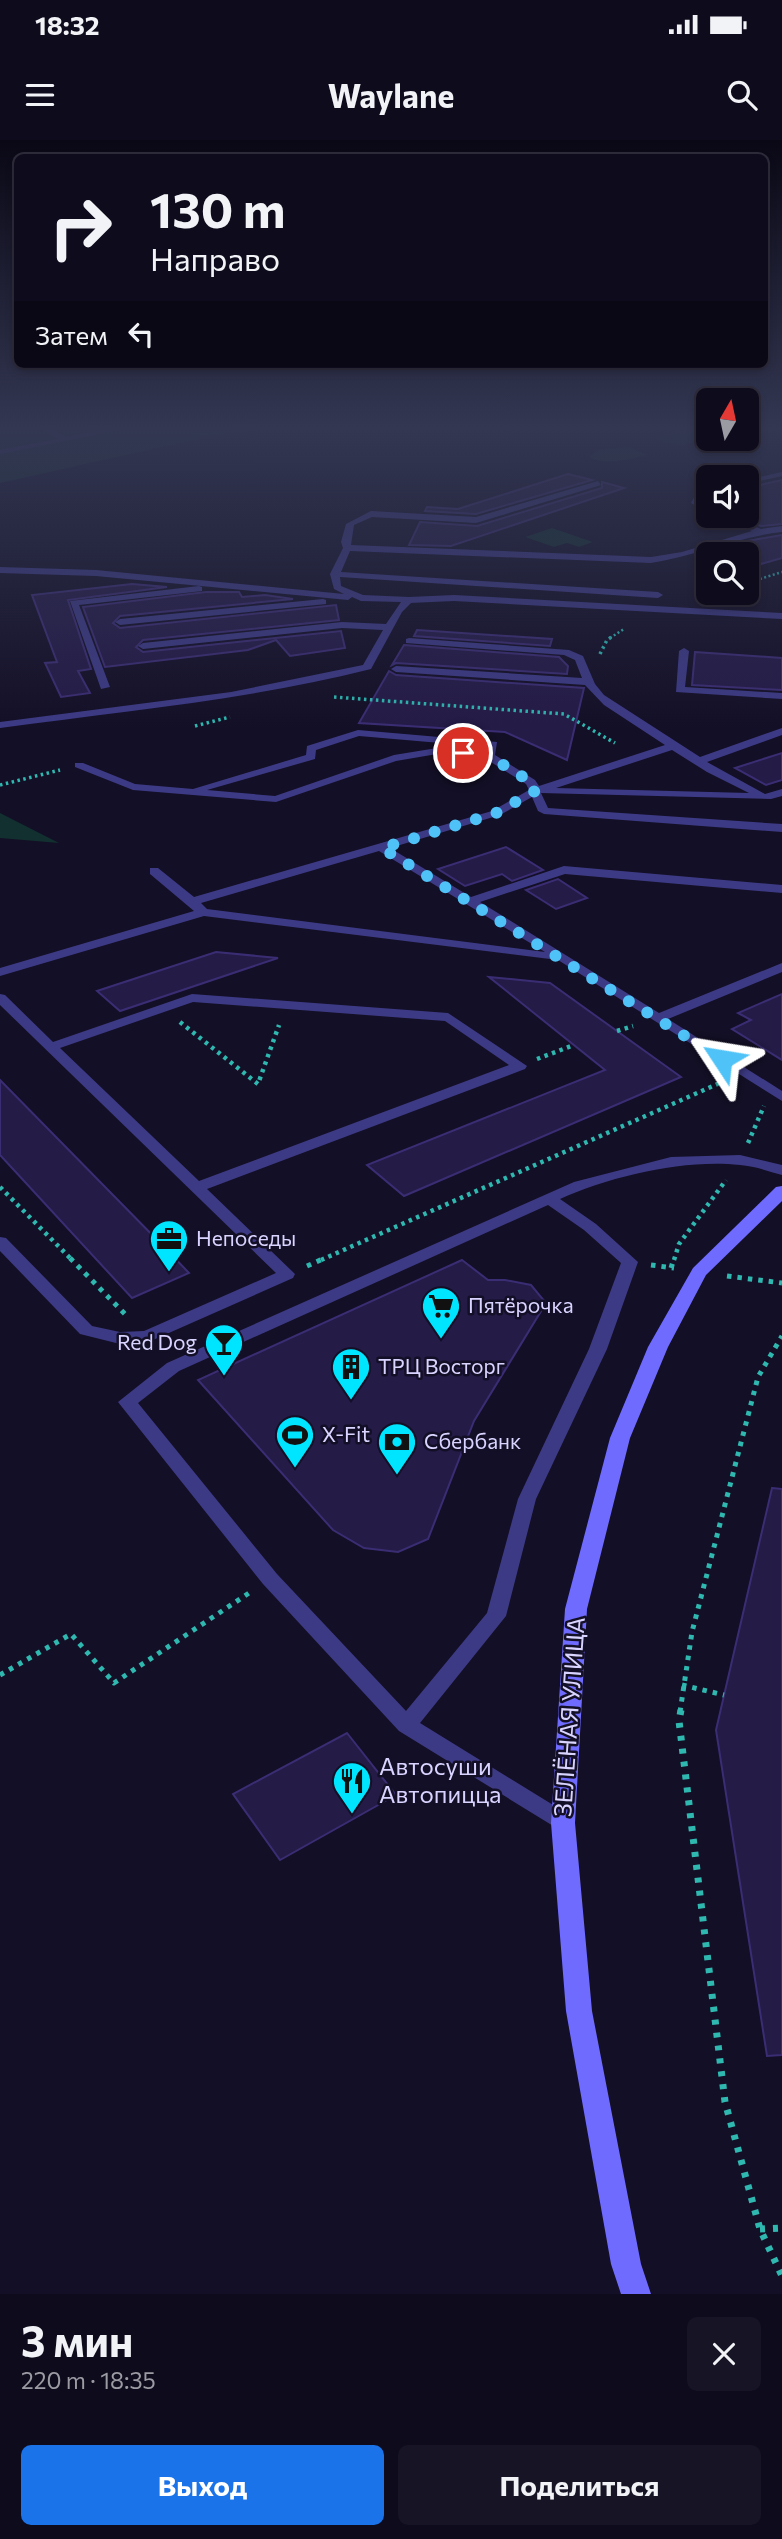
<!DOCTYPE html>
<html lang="ru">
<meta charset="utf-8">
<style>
body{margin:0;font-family:Commissioner,sans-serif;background:#171425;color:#f1f3f6;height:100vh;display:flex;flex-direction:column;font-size:26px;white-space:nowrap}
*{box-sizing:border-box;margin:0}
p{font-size:23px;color:#9b9ba3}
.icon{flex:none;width:38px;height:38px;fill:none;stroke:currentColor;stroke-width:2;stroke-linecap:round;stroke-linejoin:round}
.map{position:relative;height:2154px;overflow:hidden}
.side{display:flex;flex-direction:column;background:#0e0b1c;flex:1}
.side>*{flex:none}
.top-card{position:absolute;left:14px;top:14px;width:754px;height:214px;border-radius:10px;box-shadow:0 4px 10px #0003,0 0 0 2px #2e2b3b;background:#0e0b1c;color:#f1f3f6;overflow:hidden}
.needle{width:46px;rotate:9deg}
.fabs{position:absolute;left:696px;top:248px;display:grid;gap:14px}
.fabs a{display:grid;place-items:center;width:63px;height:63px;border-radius:10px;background:#0e0b1c;box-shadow:0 4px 10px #0003,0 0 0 2px #2e2b3b;font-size:35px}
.pin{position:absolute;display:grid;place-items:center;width:60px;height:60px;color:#fff;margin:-30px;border:4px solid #fff;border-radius:50%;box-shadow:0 2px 7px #0007}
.me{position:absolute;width:77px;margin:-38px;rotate:303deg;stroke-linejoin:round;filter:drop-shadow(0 0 5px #0008)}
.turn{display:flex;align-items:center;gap:24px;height:147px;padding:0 21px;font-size:32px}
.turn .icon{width:91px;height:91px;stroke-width:2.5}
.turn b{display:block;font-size:49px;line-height:60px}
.then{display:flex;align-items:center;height:66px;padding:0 21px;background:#0003;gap:14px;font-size:26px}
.round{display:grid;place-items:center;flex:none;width:74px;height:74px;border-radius:10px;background:#171425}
.head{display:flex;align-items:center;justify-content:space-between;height:119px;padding:0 21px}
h1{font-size:42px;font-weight:700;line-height:52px}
.cta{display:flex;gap:14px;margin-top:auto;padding:14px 21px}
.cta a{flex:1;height:80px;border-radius:10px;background:#1a73e8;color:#fff;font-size:28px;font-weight:700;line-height:80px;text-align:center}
.cta a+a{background:#171425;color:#f1f3f6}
.status{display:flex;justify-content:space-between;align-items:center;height:49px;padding:0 35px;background:#0e0b1c;direction:ltr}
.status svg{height:19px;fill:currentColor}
header{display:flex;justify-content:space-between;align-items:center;height:91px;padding:0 21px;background:#0e0b1c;font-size:32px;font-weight:700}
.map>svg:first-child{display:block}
.green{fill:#12302f}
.building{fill:#241b47;stroke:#3b2d73;stroke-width:2}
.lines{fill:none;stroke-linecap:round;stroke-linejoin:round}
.path-far4{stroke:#2fb8b0;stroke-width:2.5;stroke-dasharray:2 2.5;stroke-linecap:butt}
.path-far3{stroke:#2fb8b0;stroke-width:3.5;stroke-dasharray:2.5 3.5;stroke-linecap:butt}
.path-far2{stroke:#2fb8b0;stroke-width:4.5;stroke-dasharray:3.5 4.5;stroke-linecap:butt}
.path-far1{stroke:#2fb8b0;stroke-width:5;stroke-dasharray:4.5 6;stroke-linecap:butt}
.path{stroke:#2fb8b0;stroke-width:7;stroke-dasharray:5 8;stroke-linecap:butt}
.lane{fill:#3d3a85;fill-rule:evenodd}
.street{fill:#3d3a85;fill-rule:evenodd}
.secondary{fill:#6f6bff;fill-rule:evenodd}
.route{stroke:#4fc3f7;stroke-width:12;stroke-dasharray:0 21.6}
.labels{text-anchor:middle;stroke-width:5;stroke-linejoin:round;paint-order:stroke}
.poi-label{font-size:21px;fill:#d9d4ff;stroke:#130f26;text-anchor:start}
.near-street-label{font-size:24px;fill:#d9d4ff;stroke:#130f26}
.near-poi-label{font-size:24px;fill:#d9d4ff;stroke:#130f26;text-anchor:start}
</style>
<div class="status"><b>18:32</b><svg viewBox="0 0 49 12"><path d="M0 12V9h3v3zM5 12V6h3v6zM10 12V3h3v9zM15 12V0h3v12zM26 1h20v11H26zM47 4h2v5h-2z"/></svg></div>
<header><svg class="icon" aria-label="menu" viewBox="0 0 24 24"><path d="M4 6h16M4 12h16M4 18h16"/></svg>Waylane<svg class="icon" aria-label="search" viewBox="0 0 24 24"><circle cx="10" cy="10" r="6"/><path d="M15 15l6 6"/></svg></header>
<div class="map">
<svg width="782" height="2154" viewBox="0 0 782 2154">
<rect width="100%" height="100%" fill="#130f26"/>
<!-- green -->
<g class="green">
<path d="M0 286H256L0 343Z"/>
<path d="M697 286H709V298L682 305 659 301 658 296Z"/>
<path d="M629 307 647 315C628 319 607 326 589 317L598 310Z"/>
<path d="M552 388 593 402 579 407 567 403 554 407 525 397Z"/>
<path d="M0 673 59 703 0 698Z"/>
</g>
<!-- building -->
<g class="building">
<path d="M568 334 592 340 476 374 425 371 427 367 458 369Z"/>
<path d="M782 340V384L761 386 747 381V348Z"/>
<path d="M602 342 624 348 451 406 409 405 420 382 477 386 602 348Z"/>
<path d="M782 395V418L747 428V401Z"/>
<path d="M132 444 167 447 68 460 91 529 78 531 90 553 61 557 45 523 57 522 32 455Z"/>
<path d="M206 452H239L242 457 265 455 293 459 120 476 113 483 120 488 336 465 339 480 143 500 136 507 143 512 341 491 345 508 290 516 276 500 248 510 105 527 83 467Z"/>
<path d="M417 490 552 499 550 506 414 496Z"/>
<path d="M404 505 559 517 568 526 567 534 396 523 392 525Z"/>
<path d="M695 512 782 518V550L692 545Z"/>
<path d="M389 531 396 535 584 548 567 620 505 592 359 583Z"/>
<path d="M782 613V640L766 645 735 628Z"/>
<path d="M506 707 543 730 512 741 502 734 465 746 438 729Z"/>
<path d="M558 739 587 758 556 769 526 750Z"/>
<path d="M216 812 278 818 120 871 97 851Z"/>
<path d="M489 837 550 843 681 937 404 1056 367 1025 605 930Z"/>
<path d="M782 854V920L732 889 751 880 738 873Z"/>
<path d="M0 940 167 1110 189 1133 132 1158 0 1015Z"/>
<path d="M462 1120 488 1140H505L531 1145 546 1163 474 1281 428 1399 398 1412 364 1408 333 1390 198 1240Z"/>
<path d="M772 1348 782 1349V1915L767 1916 716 1590Z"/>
<path d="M347 1593 396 1655 280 1720 233 1654Z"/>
</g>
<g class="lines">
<!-- path-far4 -->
<g class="path-far4">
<path d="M747 443 782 432"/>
<path d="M610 498 624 489"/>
</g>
<!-- path-far3 -->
<g class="path-far3">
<path d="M600 514 607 500 613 496"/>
<path d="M334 557 564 574 615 603"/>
<path d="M195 586 230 577"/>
<path d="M0 645 60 630"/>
</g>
<!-- path-far2 -->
<g class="path-far2">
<path d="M180 882 258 944 279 885"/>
<path d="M617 891 633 886"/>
<path d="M537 919 574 905"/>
<path d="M748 1003 764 966"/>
<path d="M0 1047 72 1120"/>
<path d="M321 1120 722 942"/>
<path d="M674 1120 679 1104 726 1040"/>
</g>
<!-- path-far1 -->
<g class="path-far1">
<path d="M70 1118 126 1175"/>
<path d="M651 1125 674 1128"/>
<path d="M307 1126 325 1118"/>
<path d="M671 1128 674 1118"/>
<path d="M727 1136 782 1143"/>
<path d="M0 1535 71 1494 114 1543 249 1453"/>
<path d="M682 1545 724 1555"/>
<path d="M680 1572 692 1492 758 1237 782 1196"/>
</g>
<!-- path -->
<g class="path">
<path d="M681 1570 679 1581 725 1962 760 2089 782 2136"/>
<path d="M760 2089 782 2088"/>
</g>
<!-- lane -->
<g class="lane">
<path d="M37 286H47L66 297 121 286H138L0 314V310L58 299Z"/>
<path d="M782 332V336L747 344V340Z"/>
<path d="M598 341 601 345 476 383 372 377 354 385 351 405 651 417 682 412 752 391 717 376H729L761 389 782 386V392C737 397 696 416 651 423L350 411 341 432 658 452 663 455 658 458 340 437 341 446 363 455 409 457 414 460 402 472 371 529C249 560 124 571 0 588V582L231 552 363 525 383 490 342 488 143 509 138 506 143 503 342 482 386 484 401 462 361 461 352 457 348 460 96 436 0 433V427L96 430 344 454 334 449 330 434 343 408 341 402 346 384 371 371 476 377Z"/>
<path d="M709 349V354L703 355 700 362 709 367V373L691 363 697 351Z"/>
<path d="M199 446 202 447V451L79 465 110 547 101 549 70 461Z"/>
<path d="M323 459 326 460V464L120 485 115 482 120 479Z"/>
<path d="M409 498 569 510 583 516 595 544 604 555 700 617 782 588V595L707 622 765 654 782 649V656L771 659 541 653 548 668 782 684V692L544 674 538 671 532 657 500 675 390 708 471 757 564 726 782 745V753L565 734 480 762 659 873 782 823V832L668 879 782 951V961L558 820 204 776 0 836V828L194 771 150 734V728H158L194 757 492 671 529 650 526 644 486 619 437 614 396 621 276 662 133 650 75 627V623H83L135 644 193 649 306 615 307 606 358 590 497 602 495 615 535 640 539 646 665 605 604 565 585 545 396 532 391 529 396 526 582 538 575 520 564 515 406 503V499ZM359 596 487 607 485 612 437 608 394 615 275 656 207 650 315 619 316 610ZM672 610 707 632 749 653 556 648ZM379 711 545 812 207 769 201 763Z"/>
<path d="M684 508 689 511 685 547 782 553V559L676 552 679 511Z"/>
<path d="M0 854 5 855 53 902 192 854 448 873 527 926 525 929 207 1049 295 1134 293 1138 153 1200 120 1204 80 1194 0 1111V1097L6 1098 92 1186 120 1192 144 1191 276 1133 0 865ZM193 862 445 881 509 925 199 1041 60 908Z"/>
<path d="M740 1015 782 1025V1035C768 1031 754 1026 740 1025 683 1019 612 1036 560 1059L596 1084 638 1122 607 1209 536 1359 506 1476 420 1583 571 1676 574 1683 571 1690 563 1692 399 1591 263 1444 118 1262 167 1223 574 1042 671 1017ZM548 1065 584 1090 621 1123 589 1209 518 1359 487 1473 406 1571 277 1434 138 1263 179 1231Z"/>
</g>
<!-- street -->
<path class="street" d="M454 455 782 473V479L454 461 409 463 404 460 409 457Z"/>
<!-- secondary -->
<path class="secondary" d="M782 1046V1061L706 1135 668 1207 630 1298 587 1469 575 1683 592 1871 641 2124 651 2154H621L611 2124 566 1871 551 1683 565 1469 610 1298 648 1207 693 1128 776 1047Z"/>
</g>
<!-- sky -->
<linearGradient id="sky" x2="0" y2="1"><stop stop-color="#0a0815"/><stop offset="0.49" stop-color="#333752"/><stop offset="1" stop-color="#333752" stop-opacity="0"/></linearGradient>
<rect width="782" height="588" fill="url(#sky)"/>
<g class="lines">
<!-- route -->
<path class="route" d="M463 613 489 616 531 642 535 651 496 673 382 708 722 919"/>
</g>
<!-- icons -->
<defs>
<g id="office-pin" transform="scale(2.0125)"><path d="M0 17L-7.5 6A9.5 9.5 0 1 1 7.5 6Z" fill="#00e5ff" stroke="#130f26"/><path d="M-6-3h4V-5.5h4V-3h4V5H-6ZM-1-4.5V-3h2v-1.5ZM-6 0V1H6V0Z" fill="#111"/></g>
<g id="supermarket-pin" transform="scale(2.0125)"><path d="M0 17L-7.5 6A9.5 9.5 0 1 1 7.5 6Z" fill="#00e5ff" stroke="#130f26"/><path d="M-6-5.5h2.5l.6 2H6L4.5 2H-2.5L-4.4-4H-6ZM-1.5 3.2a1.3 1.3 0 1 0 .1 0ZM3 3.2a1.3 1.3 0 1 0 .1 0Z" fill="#111"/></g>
<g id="bar-pin" transform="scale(2.0125)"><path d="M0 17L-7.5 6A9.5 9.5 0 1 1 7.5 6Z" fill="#00e5ff" stroke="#130f26"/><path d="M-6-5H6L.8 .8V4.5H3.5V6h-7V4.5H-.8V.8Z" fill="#111"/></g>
<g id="building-pin" transform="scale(2.0125)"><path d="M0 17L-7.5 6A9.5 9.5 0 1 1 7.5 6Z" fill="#00e5ff" stroke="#130f26"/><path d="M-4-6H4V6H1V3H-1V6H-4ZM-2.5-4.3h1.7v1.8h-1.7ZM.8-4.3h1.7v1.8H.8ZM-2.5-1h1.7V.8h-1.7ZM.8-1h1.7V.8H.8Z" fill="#111"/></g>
<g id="stadium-pin" transform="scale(2.0125)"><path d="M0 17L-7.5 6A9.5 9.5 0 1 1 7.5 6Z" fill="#00e5ff" stroke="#130f26"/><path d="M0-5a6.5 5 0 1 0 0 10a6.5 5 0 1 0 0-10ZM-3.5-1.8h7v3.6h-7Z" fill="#111"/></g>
<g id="bank-pin" transform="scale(2.0125)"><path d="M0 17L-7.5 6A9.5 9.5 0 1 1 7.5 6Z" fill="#00e5ff" stroke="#130f26"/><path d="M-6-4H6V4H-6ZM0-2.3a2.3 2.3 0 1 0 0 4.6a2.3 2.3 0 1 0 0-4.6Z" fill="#111"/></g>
<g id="restaurant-pin" transform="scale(2.0125)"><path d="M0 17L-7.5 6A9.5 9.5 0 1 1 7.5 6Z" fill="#00e5ff" stroke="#130f26"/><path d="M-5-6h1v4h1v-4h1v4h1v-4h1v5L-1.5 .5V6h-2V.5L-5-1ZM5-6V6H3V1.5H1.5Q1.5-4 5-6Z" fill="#111"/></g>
</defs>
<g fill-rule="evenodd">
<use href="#office-pin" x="169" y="1099"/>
<use href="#supermarket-pin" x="441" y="1166"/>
<use href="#bar-pin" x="224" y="1203"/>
<use href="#building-pin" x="351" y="1227"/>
<use href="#stadium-pin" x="295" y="1295"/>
<use href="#bank-pin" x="397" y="1302"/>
<use href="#restaurant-pin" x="352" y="1641"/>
</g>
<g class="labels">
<!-- poi labels -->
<g class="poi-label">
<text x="196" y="1106">Непоседы</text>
<text x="468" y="1173">Пятёрочка</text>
<text x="197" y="1210" text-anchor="end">Red Dog</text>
<text x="378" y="1234">ТРЦ Восторг</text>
<text x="322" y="1302">X-Fit</text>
<text x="424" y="1309">Сбербанк</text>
</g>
<!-- near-street labels -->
<g class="near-street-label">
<text transform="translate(570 1577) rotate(-86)" y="8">ЗЕЛЁНАЯ УЛИЦА</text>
</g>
<!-- near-poi labels -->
<g class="near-poi-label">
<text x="379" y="1635">Автосуши<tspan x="379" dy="28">Автопицца</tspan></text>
</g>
</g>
</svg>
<div class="fabs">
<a><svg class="needle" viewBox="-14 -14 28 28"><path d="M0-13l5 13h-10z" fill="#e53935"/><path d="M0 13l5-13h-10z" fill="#9b9ba3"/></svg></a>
<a><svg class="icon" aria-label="sound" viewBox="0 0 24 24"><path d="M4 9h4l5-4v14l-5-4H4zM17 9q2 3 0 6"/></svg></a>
<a><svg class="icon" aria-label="search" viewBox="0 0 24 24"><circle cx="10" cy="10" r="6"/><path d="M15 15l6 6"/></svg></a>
</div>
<div class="pin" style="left:463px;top:613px;background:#d93025"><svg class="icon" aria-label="arrive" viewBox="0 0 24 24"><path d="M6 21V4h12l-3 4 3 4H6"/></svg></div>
<svg class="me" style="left:722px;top:919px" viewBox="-20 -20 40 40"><path d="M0-17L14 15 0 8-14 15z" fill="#4fc3f7" stroke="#fff" stroke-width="4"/></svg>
<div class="top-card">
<div class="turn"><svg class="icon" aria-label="right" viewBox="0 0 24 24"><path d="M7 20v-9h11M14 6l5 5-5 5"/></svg><div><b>130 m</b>Направо</div></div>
<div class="then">Затем<svg class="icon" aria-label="left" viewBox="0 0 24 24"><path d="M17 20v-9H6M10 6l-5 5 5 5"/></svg></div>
</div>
</div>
<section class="side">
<div class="head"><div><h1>3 мин</h1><p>220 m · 18:35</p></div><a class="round"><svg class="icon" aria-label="close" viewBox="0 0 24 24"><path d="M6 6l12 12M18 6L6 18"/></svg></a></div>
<div class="cta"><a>Выход</a><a>Поделиться</a></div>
</section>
